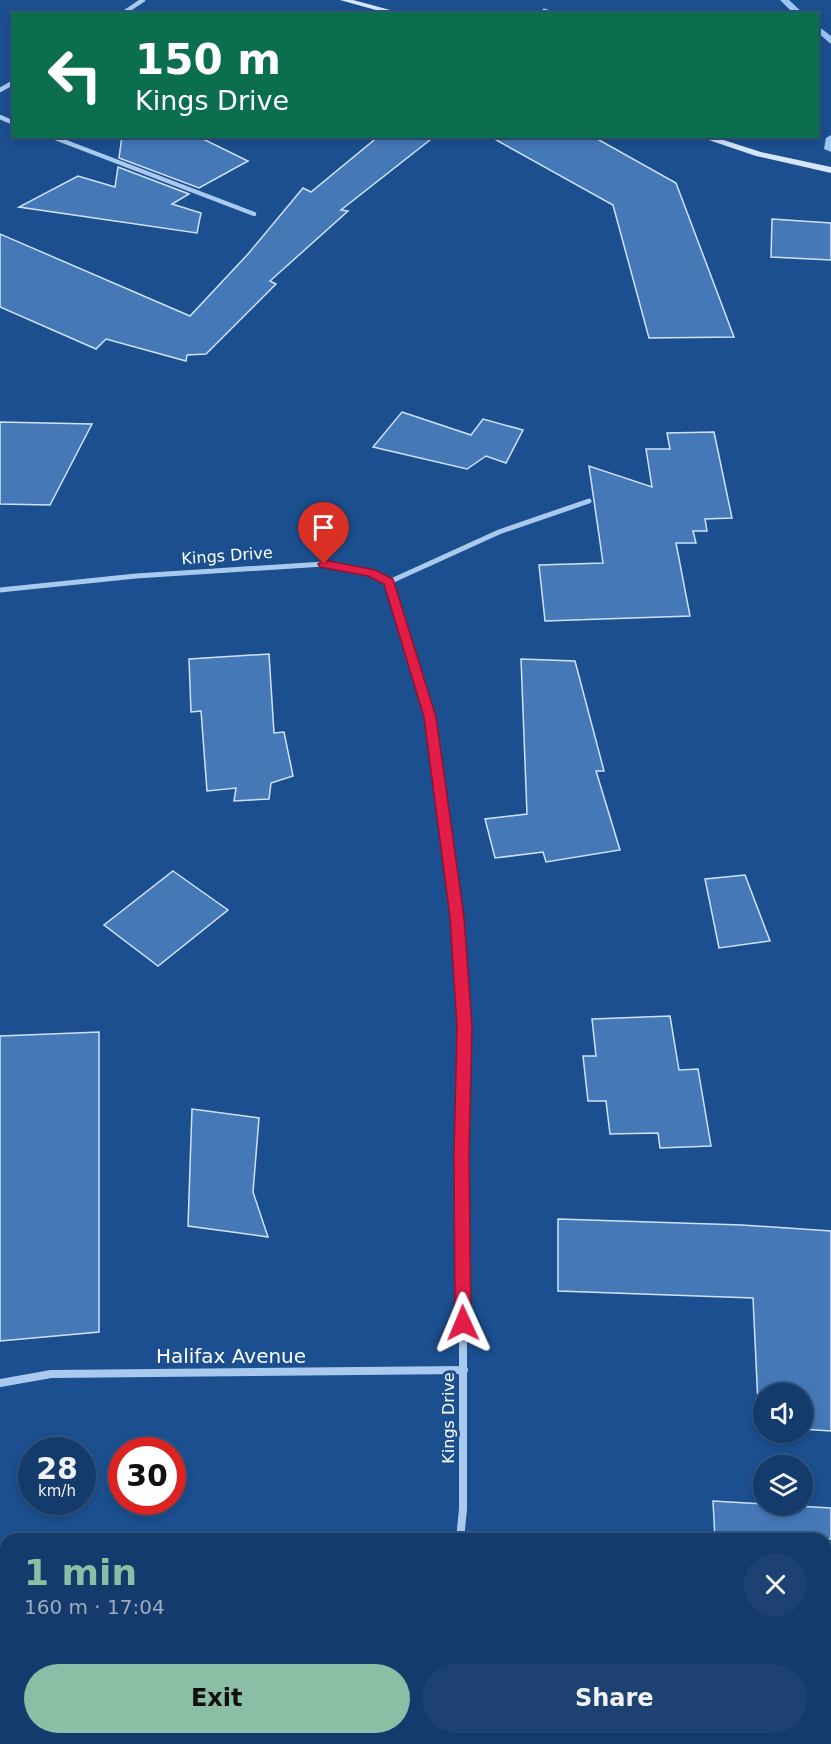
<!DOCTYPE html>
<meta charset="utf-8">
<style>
body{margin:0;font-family:"DejaVu Sans",sans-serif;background:#1d4271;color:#f1f3f6;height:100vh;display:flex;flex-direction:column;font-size:22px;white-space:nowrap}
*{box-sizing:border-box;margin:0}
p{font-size:20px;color:#9dadc1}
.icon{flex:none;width:33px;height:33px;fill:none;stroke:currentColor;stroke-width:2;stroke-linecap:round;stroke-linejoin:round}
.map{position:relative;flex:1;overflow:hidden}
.details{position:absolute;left:0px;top:1533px;width:831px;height:212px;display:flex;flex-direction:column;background:#143b6b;border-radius:18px 18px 0 0;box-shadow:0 3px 9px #0003,0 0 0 2px #33557e}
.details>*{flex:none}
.guide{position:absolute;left:12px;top:12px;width:807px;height:126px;border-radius:0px;box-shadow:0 3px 9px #0003,0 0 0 2px #33557e;background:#0b6e4f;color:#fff;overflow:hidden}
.fabs{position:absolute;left:753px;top:1383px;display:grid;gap:12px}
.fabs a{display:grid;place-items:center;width:60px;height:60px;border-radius:50%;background:#143b6b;box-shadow:0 3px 9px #0003,0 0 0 2px #33557e;font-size:30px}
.speed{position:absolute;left:18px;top:1437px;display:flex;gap:12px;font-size:30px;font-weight:700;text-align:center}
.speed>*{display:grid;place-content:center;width:78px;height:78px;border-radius:50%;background:#143b6b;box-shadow:0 3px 9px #0003,0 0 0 2px #33557e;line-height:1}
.speed small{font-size:15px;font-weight:400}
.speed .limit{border:9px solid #d22;background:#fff;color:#111}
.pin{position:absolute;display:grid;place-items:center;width:51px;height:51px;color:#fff;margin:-62px -26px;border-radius:50% 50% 50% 0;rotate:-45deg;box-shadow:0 0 6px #0007}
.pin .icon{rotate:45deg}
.me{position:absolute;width:66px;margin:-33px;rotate:359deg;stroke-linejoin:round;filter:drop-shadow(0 0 4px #0008)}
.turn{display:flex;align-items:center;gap:21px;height:126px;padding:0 24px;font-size:27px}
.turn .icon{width:78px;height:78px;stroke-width:2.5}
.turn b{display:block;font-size:42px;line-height:51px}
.round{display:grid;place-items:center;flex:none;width:63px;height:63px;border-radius:32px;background:#1d4271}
.headline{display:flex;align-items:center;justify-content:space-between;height:102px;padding:0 24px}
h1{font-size:36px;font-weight:600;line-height:45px;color:#8abfa5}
.action{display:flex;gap:12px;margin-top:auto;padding:12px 24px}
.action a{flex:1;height:69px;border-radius:36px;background:#8abfa5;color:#111;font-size:24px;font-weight:600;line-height:69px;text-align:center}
.action a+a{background:#1d4271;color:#f1f3f6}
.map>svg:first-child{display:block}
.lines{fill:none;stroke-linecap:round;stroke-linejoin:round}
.stream{fill:#9cc4f0;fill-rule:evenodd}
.building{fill:#4478b7;stroke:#cfe3fa;stroke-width:1.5}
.lane{stroke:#a9c9ee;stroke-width:3}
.street-far2{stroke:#a9c9ee;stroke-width:4.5}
.street-far1{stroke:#a9c9ee;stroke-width:5}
.street{stroke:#a9c9ee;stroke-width:8}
.secondary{fill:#d6e6fa;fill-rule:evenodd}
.route{fill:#e11d48;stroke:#92132f;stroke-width:1.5}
.labels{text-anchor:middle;stroke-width:6;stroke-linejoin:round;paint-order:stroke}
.street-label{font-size:16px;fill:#fff;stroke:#1b4f8f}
.near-street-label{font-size:20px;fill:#fff;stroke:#1b4f8f}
</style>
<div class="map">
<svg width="831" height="1744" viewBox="0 0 831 1744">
<rect width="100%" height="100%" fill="#1b4f8f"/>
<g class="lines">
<!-- stream -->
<g class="stream">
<path d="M780 0H789L804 14H794Z"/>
<path d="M818 26 831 36V44L818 33Z"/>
<path d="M831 135V152L824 149 826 138Z"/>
</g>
</g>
<!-- building -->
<g class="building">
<path d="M122 136H197L248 161 199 188 119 158Z"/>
<path d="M379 136H435L341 210 348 211 270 281 276 284 206 354 187 355 186 361 106 339 96 349 0 307V234L190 316 248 254 303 188 311 192Z"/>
<path d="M489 136H592L676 183 734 337 649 338 613 205Z"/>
<path d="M118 167 189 194 172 204 201 213 197 233 19 207 78 176 115 187Z"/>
<path d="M772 219 831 223V260L771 257Z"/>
<path d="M402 412 471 435 483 419 523 430 506 463 486 456 467 469 373 447Z"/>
<path d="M0 422 92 424 50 505 0 504Z"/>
<path d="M714 432 732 518 705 519 707 531H693L696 543H676L690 616 545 621 539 565 603 563 589 466 652 487 646 449H670L667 433Z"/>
<path d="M269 654 274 733 284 732 293 776 271 783 269 799 234 801 236 788 207 791 201 711 191 712 189 659Z"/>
<path d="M521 659 575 661 604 771H596L620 850 546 862 543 852 495 858 485 819 527 814Z"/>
<path d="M173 871 228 910 158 966 104 925Z"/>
<path d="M745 875 770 941 719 948 705 879Z"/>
<path d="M670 1016 679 1070 698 1069 711 1146 660 1148 658 1133 610 1134 606 1101H588L583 1056H596L592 1019Z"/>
<path d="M99 1032V1332L0 1341V1036Z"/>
<path d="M192 1109 259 1118 253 1192 268 1237 188 1226Z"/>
<path d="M558 1219 742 1225 831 1231V1431L802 1429V1394H764V1427L759 1426 753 1298 558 1291Z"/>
<path d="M713 1501 831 1508V1539H715Z"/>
</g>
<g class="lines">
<!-- lane -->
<path class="lane" d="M544 10 557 14"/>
<!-- street-far2 -->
<g class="street-far2">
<path d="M122 14 143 0"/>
<path d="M0 90 14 82"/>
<path d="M0 117 14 123"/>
<path d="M50 136 254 214"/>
</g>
<!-- street-far1 -->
<g class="street-far1">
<path d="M389 582 499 532 589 501"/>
<path d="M0 590 136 576 324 564 371 572 389 582 430 717 457 917 463 1009"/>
</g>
<!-- street -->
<g class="street">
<path d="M0 1383 51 1374 464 1370"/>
<path d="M460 1539 463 1509V1008"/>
<path d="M435 1744 436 1738"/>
</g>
<!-- secondary -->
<g class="secondary">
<path d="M340 0H353L405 14H390Z"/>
<path d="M697 136H711L761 152 831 167V173L756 156Z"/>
</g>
</g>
<!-- route -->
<path class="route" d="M324 560 375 570 393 579 436 717 464 917 472 1027 469 1155 471 1323 469 1328 463 1330 457 1328 455 1323 454 1155 457 1027 450 917 424 717 384 584 368 576 320 567 318 564Z"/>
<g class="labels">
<!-- street labels -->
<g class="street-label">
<text transform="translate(227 555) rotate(-4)" y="6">Kings Drive</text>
<text transform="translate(448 1418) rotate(-90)" y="6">Kings Drive</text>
</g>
<!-- near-street labels -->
<g class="near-street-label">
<text x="231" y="1363">Halifax Avenue</text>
</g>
</g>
</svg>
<div class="fabs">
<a><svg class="icon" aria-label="sound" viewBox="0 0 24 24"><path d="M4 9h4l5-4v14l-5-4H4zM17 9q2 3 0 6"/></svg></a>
<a><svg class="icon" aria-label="layers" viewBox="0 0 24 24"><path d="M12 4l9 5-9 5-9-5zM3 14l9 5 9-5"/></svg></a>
</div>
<div class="speed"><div>28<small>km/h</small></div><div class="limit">30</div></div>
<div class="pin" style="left:324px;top:564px;background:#d93025"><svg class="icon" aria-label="arrive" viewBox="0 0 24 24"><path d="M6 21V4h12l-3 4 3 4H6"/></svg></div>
<svg class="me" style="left:463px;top:1323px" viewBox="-20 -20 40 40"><path d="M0-17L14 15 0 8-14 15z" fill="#e11d48" stroke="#fff" stroke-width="4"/></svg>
<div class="guide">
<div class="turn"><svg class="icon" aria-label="left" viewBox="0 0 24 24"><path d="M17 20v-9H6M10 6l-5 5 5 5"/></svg><div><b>150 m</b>Kings Drive</div></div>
</div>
<section class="details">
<div class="headline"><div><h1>1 min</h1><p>160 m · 17:04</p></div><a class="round"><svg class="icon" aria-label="close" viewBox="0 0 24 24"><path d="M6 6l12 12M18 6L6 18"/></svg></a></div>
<div class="action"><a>Exit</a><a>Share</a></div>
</section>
</div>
